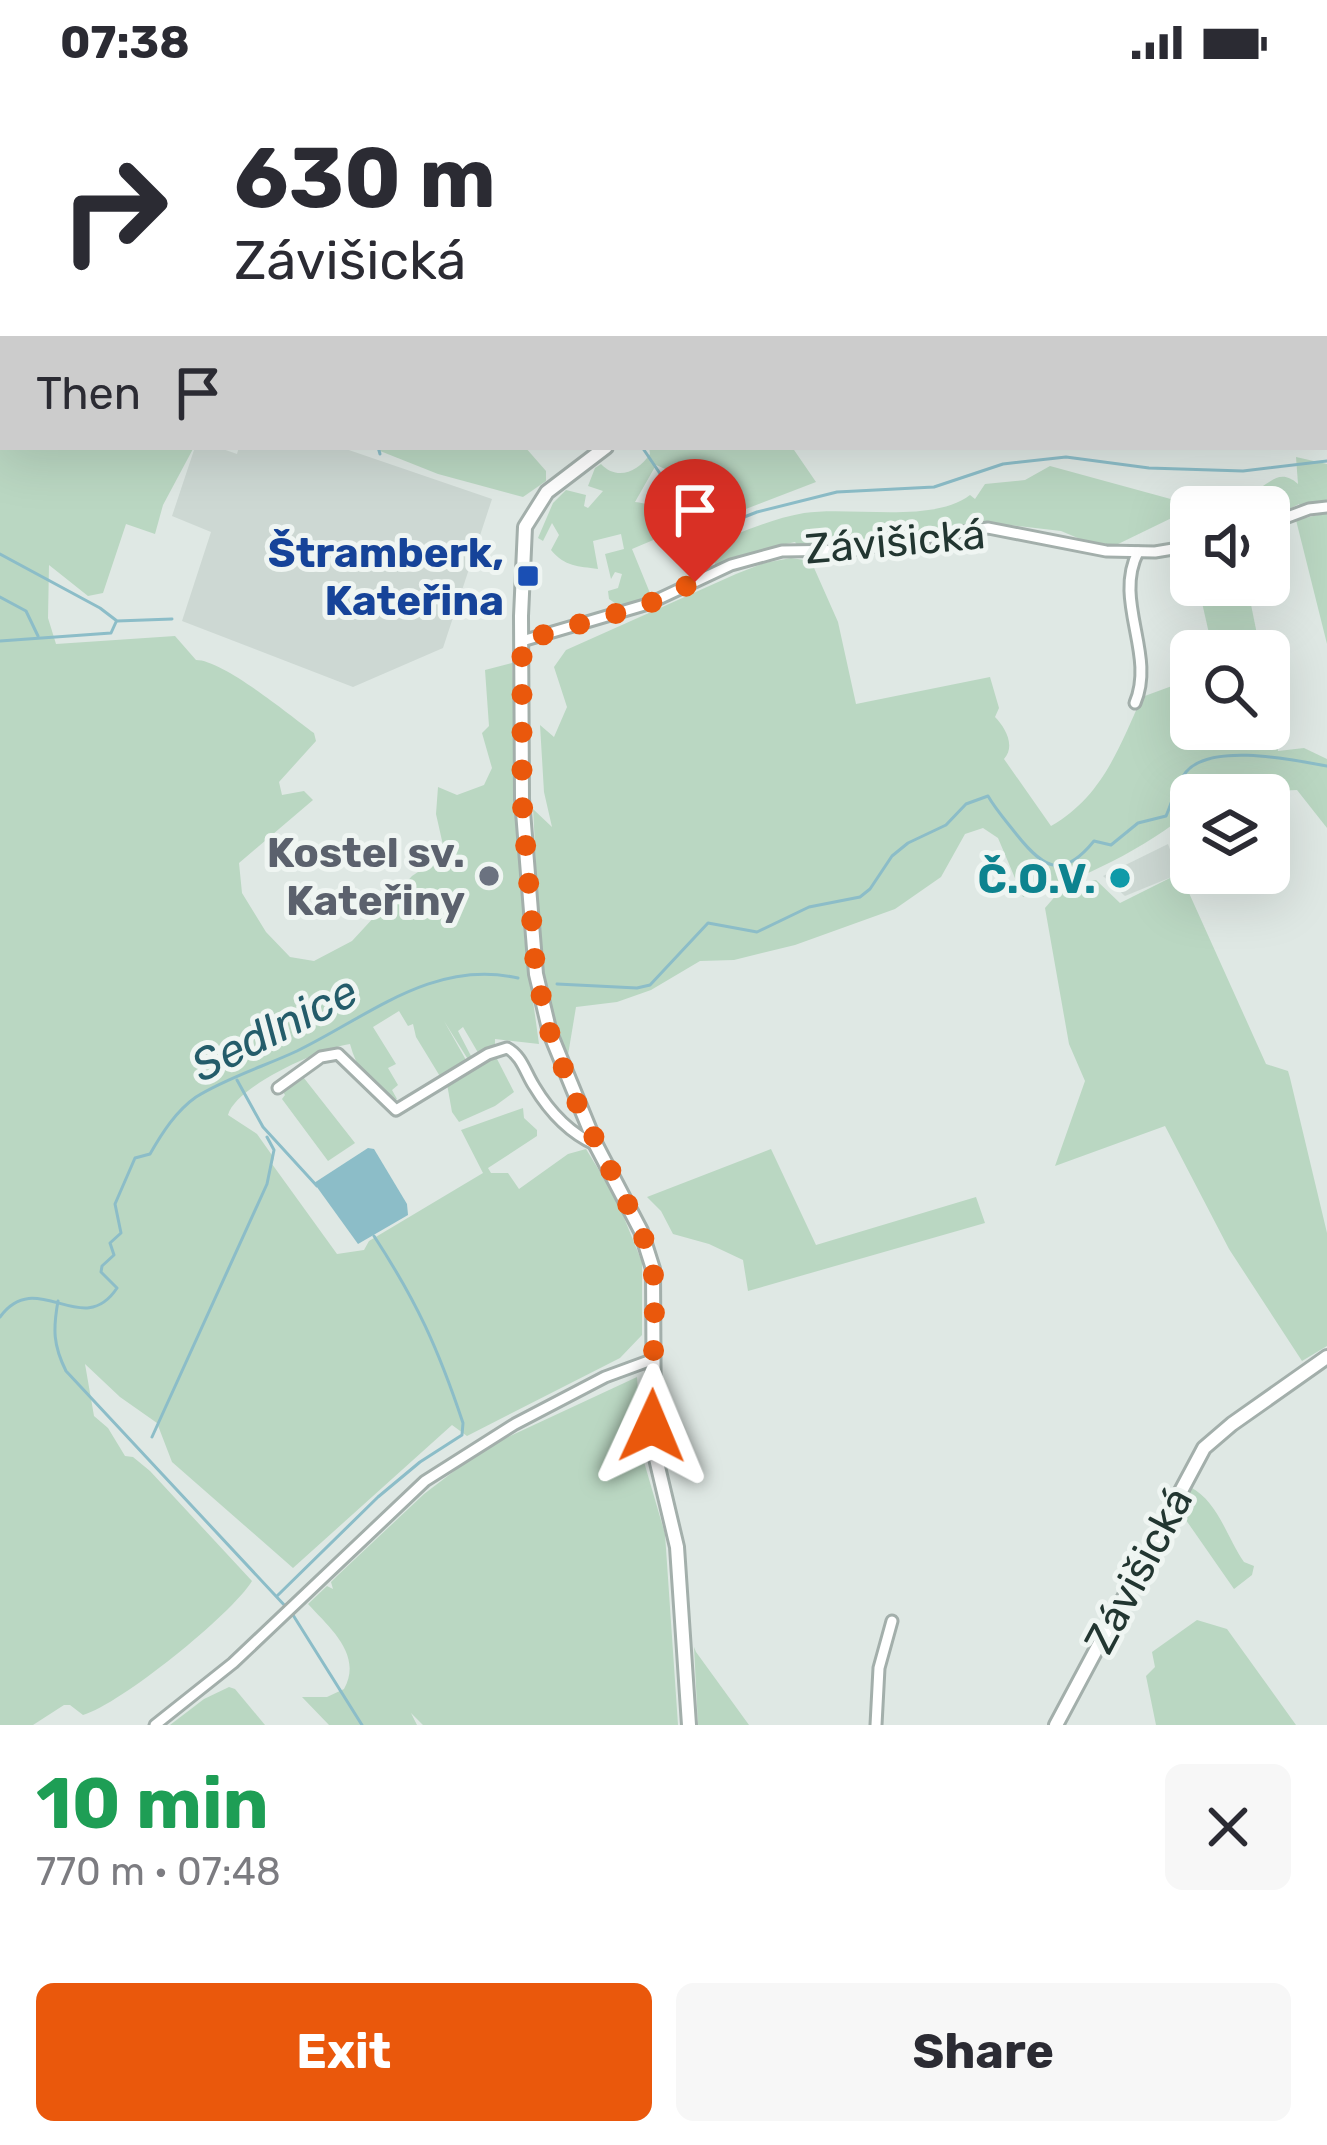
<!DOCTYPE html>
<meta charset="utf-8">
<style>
body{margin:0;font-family:Rubik,sans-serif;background:#f7f7f7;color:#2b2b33;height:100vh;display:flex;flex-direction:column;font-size:45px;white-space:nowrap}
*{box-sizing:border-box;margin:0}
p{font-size:39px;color:#7c7c81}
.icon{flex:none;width:66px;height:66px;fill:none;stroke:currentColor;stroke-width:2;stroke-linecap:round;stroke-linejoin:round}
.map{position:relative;height:1641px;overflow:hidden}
.details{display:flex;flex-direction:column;background:#fff;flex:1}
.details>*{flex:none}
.banner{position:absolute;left:0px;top:0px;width:1329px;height:366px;box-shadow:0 12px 48px #0002;background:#fff;color:#2b2b33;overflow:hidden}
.buttons{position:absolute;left:1170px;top:402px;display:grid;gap:24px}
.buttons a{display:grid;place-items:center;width:120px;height:120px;border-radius:18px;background:#fff;box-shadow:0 12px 48px #0002;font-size:60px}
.pin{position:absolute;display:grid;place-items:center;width:102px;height:102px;color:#fff;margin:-123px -51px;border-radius:50% 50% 50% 0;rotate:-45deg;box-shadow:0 0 12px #0007}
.pin .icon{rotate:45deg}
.me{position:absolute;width:132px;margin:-66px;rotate:1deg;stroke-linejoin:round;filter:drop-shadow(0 0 9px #0008)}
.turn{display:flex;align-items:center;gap:42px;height:252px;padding:0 36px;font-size:54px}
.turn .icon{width:156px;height:156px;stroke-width:2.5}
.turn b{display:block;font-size:84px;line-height:102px}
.then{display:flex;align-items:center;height:114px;padding:0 36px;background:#0003;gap:24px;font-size:45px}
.round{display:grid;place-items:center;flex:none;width:126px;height:126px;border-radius:18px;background:#f7f7f7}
.overview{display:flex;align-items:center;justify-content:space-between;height:204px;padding:0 36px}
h1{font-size:72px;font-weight:700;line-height:90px;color:#1e9e55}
.button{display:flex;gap:24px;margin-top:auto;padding:24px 36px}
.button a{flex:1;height:138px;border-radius:18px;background:#ea580c;color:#fff;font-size:48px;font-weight:700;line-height:138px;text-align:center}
.button a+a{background:#f7f7f7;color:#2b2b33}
.status{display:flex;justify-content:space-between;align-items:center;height:84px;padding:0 60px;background:#fff;direction:ltr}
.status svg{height:33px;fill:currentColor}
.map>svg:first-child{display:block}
.built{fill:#cdd8d3}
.green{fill:#bad7c2}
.water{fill:#8cbdc8}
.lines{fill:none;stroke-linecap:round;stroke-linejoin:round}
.stream{stroke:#8cbdc8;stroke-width:3}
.minor-casing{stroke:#a3afab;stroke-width:15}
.tertiary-casing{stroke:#a3afab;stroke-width:18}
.minor{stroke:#fff;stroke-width:9}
.tertiary{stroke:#fff;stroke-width:12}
.route{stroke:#ea580c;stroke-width:21;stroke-dasharray:0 37.8}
.transit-dot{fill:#1a4fb4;stroke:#eff5f2;stroke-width:4.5}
.worship-dot{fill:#6b7280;stroke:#eff5f2;stroke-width:4.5}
.culture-dot{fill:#0f9aa8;stroke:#eff5f2;stroke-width:4.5}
.labels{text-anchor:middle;stroke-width:10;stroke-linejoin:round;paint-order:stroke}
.street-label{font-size:42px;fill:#223631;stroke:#eff5f2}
.transit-label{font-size:42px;font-weight:bold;fill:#164399;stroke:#eff5f2;text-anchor:end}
.worship-label{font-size:42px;font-weight:bold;fill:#5b616d;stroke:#eff5f2;text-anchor:end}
.culture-label{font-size:42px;font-weight:bold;fill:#0d838f;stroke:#eff5f2;text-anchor:end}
.water-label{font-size:45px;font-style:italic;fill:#245c6a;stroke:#eff5f2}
</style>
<div class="status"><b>07:38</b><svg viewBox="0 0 49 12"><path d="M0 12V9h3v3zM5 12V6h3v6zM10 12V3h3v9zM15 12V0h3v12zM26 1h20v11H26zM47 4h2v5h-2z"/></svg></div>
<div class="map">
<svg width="1327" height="1641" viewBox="0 0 1327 1641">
<rect width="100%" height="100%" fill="#dfe8e4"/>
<!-- built -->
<g class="built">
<path d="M195 363H217L237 370 239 363H340L492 415 443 564 353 603 182 537 211 448 172 432Z"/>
<path d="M1168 760 1179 790 1125 812 1103 792Z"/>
</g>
<!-- green -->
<g class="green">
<path d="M0 0 651 3H3V363H194L163 421 155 450 126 440 103 509 88 512 49 481 48 534 56 560 175 552 196 576C223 576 288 630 314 649L316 657 279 698 282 711 304 707 313 716 239 779 242 809 266 848 290 873 314 877 352 857 412 792 445 770 436 730 438 703 457 711 484 701 492 684 482 649 489 642 485 586 512 579 524 852 539 960 495 955V963L480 972 463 943 458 947 471 972 469 977 444 937 466 976 441 994 416 953 413 940 408 942 399 927 373 943 396 980 388 984 398 1001 392 1006 397 1015 389 1019C370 1003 356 983 350 960 321 964 236 1002 228 1031L257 1050 274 1074 272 1080 337 1170 364 1166 369 1157 483 1089 461 1046 523 1024 524 1034 537 1046V1052L488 1084 491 1089H508L519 1105 568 1070 586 1065 616 1114 642 1178V1251L620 1274 467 1352 452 1341 293 1484 172 1378 157 1339 120 1313 85 1280 94 1332 108 1344 125 1372 133 1373 150 1387 252 1497C232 1530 121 1620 83 1631L70 1621H64L33 1641H0Z"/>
<path d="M370 363H525L546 387V397L523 413 438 390Z"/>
<path d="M649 363H792L816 398 712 438C687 433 671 411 672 388L656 381 635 418C652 420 663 424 677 436V446L632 465 652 514 622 524 609 515 608 507 618 504 622 490 615 488 611 495 605 470 624 465 621 450 593 457 598 485C578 482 565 483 551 466L559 451 552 439 543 457 538 454 553 419 566 406 586 411 584 422 588 424 603 407 588 402 595 384 601 380C617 397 638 388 650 370Z"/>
<path d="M1296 373 1327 380V416L1301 424 1299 420 1269 435V423H1231L1228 416 1214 422 1211 418C1222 407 1231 413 1246 410 1268 405 1277 381 1298 400Z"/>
<path d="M1050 382 1178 417 1184 428 1114 462H1097L1061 447 1009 441 798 462 795 458 764 465 717 484 706 462C738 450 770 435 804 429 851 422 932 440 970 411L975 415 985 400 1025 396Z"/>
<path d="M1327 429V560L1296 436Z"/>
<path d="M791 474 811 477 838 538 856 620 990 593 999 624 995 633C1005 643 1016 662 1004 675L1051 742C1102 713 1119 664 1142 613L1191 595V645H1269V600L1278 667 1304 664 1327 675V744L1297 706 1191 711V726C1149 763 1077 798 1023 813L998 754 983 744 965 750 941 793 895 825 795 861 734 876 700 877 651 906 617 918 576 923 568 971C534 906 538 799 533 725L552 743 544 708 540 641 554 653 567 623 554 583 566 566 736 490 764 479Z"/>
<path d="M1198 501H1247L1259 560 1237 567H1213Z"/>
<path d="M1180 789 1266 980 1288 987 1290 994 1327 1149V1262L1302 1277 1229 1165 1165 1042 1055 1082 1085 997 1069 960 1045 824 1058 809 1091 797 1096 796 1120 819Z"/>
<path d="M495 971 514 1008 495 1022 459 1038 452 1028 447 1000Z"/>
<path d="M300 989 355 1059 328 1077 282 1015 285 1011 282 1006Z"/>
<path d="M771 1065 816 1161 976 1113 985 1139 748 1207 743 1176 709 1160 673 1150 661 1127 647 1113Z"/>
<path d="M637 1293 642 1371 665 1450 678 1641H423L411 1629 417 1641H329L302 1613H327L344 1605C363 1571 330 1544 308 1520L327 1502 333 1505 331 1498 337 1492 424 1410 470 1375 506 1354Z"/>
<path d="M1190 1403C1218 1417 1227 1454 1244 1478L1254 1482 1252 1491 1234 1505 1179 1426Z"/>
<path d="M1197 1536 1227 1545 1296 1641H1156L1146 1592 1155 1583 1152 1568Z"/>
<path d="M694 1563 696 1568 749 1641H698Z"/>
<path d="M229 1603 235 1605 265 1641H170L204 1615Z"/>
</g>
<!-- water -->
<path class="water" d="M368 1064 374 1065 407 1120 408 1131 358 1160 314 1099Z"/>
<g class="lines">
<!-- stream -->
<g class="stream">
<path d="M376 0 378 3"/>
<path d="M0 194 3 197"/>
<path d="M378 363 380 370"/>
<path d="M642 363 701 450 757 428 837 408 934 403 1003 380 1066 373 1149 384 1243 387 1327 377"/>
<path d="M0 470 100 524 117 537 172 535"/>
<path d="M0 513 26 527 38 552"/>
<path d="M0 557 111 549 116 538"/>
<path d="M557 900 637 904 650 901 708 839 757 848 809 823 860 813 870 805 892 772 908 759 946 741 966 720 988 712C996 726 1007 738 1017 751 1045 786 1063 795 1094 757L1111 761 1138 739 1166 732C1172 719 1176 700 1186 688 1211 658 1294 676 1327 682"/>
<path d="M237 996 263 1043 317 1102"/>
<path d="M58 1217C53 1245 53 1261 66 1287L287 1524"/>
<path d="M0 1233C37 1182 82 1257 117 1204L101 1188 102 1182 114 1171 110 1159 121 1149 115 1120 135 1074 150 1070C162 1049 176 1027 196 1013 226 994 265 982 297 967 369 932 433 875 518 894"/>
<path d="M152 1353 267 1100 274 1066 267 1053"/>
<path d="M277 1512 378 1413 420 1378 462 1351 463 1339C438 1264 417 1218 374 1152"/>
<path d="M293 1531 362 1641"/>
</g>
<!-- minor casing -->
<g class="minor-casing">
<g id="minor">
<path d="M1269 440 1309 425 1327 423"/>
<path d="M1269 450 1282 497"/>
<path d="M522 557 648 520 731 481 782 467 850 466 988 444 1106 467 1155 468 1191 462"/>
<path d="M1135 619C1156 570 1113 517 1138 468"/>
<path d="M278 1004 321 973 338 970 396 1026 488 970 507 964C522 972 525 988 534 1002 549 1027 569 1049 596 1061"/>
<path d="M155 1641 233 1579 425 1397 515 1340 605 1293 654 1275"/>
<path d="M876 1641 879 1584 892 1537"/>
</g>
</g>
<!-- tertiary casing -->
<g class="tertiary-casing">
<g id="tertiary">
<path d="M742 0V3"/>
<path d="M606 363 547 408 525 443 521 532 522 715 536 890 550 949 596 1061 641 1147 653 1185 654 1366 677 1463 689 1641"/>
<path d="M1056 1641 1204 1364 1232 1340 1327 1273"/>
</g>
</g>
<!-- minor -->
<use href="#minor" class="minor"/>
<!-- tertiary -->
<use href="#tertiary" class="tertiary"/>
</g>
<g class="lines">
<!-- route -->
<path class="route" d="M652 1342 655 1200 650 1171 641 1147 576 1017 550 949 536 890 522 716V557L648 520 695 498"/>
</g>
<!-- markers -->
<rect class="transit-dot" x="516" y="480" width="24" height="24" rx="6"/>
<circle class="worship-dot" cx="489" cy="792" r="12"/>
<circle class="culture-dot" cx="1120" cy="794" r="12"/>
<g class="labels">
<!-- street labels -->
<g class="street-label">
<text transform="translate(895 457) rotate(-5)" y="15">Závišická</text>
<text transform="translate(1138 1486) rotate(-62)" y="15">Závišická</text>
</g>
<!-- transit labels -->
<g class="transit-label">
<text x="504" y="483">Štramberk,<tspan x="504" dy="48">Kateřina</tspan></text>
</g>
<!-- worship labels -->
<g class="worship-label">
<text x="465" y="783">Kostel sv.<tspan x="465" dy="48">Kateřiny</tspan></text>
</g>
<!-- culture labels -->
<g class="culture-label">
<text x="1096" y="809">Č.O.V.</text>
</g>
<!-- water labels -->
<g class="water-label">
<text transform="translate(274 944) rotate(-27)" y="16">Sedlnice</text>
</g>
</g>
</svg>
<div class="buttons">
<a><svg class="icon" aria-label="sound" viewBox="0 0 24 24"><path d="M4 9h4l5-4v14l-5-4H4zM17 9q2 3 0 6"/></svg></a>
<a><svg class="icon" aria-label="search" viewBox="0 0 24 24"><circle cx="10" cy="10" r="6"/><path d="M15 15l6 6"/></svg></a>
<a><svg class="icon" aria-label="layers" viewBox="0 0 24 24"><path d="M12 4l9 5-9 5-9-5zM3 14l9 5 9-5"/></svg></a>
</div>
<div class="pin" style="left:695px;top:498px;background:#d93025"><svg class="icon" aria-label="arrive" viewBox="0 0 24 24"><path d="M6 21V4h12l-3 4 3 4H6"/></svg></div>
<svg class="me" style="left:652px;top:1342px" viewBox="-20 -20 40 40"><path d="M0-17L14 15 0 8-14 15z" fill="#ea580c" stroke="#fff" stroke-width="4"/></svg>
<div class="banner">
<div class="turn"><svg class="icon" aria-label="right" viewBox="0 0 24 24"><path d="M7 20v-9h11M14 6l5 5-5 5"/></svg><div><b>630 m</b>Závišická</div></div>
<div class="then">Then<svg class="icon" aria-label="arrive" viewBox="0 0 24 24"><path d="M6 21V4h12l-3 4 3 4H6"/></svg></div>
</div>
</div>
<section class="details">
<div class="overview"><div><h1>10 min</h1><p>770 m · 07:48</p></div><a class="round"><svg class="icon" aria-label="close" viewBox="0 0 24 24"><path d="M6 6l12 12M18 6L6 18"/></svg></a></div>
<div class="button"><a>Exit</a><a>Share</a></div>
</section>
